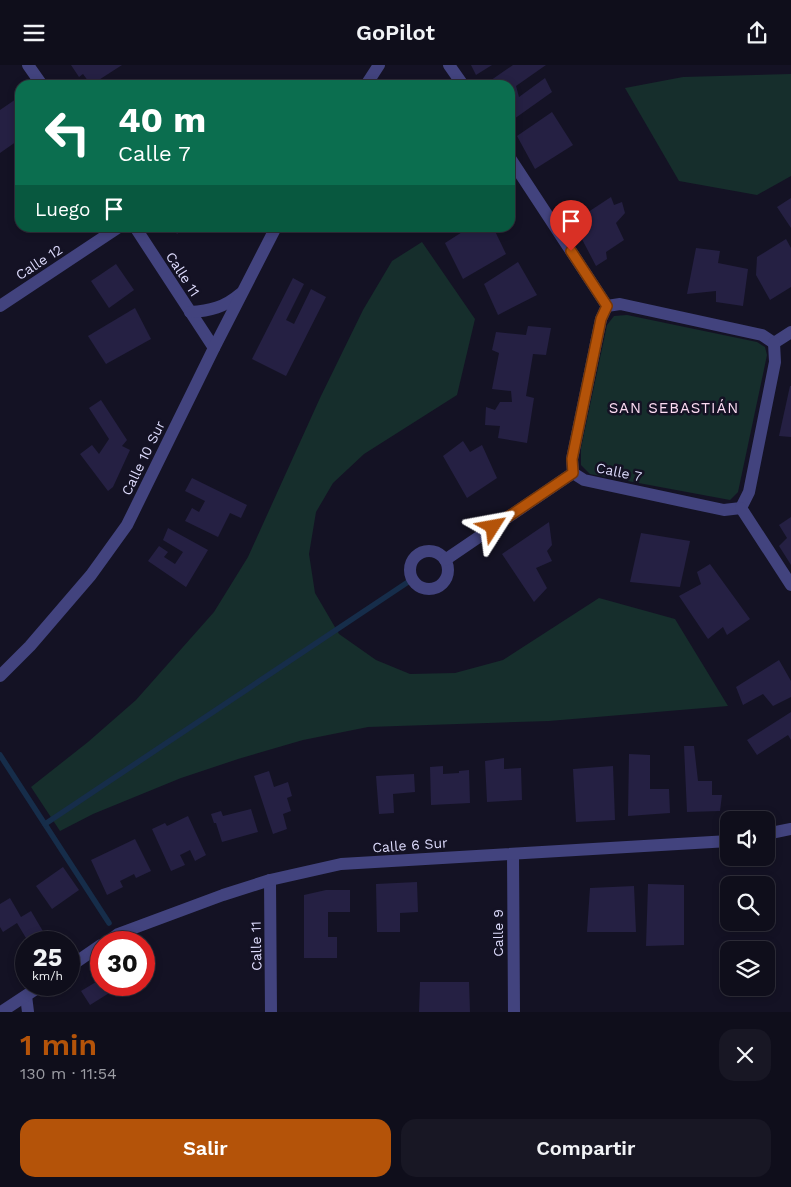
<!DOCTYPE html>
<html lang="es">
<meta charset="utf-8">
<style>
body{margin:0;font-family:"Work Sans",sans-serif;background:#181724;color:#f1f3f6;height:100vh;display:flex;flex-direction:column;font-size:19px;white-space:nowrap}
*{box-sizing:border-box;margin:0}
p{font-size:16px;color:#9b9ca3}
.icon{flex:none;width:28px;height:28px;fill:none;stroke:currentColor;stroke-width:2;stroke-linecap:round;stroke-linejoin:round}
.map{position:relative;height:947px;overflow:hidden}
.drawer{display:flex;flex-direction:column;background:#0f0e1b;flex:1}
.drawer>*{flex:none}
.top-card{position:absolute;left:15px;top:15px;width:500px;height:152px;border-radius:15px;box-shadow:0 2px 8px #0003,0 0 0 1px #2f2e3a;background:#0b6e4f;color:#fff;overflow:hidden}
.controls{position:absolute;left:720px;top:746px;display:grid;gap:10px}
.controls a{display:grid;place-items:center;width:55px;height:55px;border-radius:10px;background:#0f0e1b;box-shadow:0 2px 8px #0003,0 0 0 1px #2f2e3a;font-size:25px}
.speed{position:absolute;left:15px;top:866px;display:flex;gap:10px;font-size:25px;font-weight:700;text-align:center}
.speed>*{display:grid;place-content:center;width:65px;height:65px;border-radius:50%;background:#0f0e1b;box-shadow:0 2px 8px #0003,0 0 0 1px #2f2e3a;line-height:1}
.speed small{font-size:12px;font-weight:400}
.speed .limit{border:8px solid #d22;background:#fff;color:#111}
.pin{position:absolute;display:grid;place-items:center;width:42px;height:42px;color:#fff;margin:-51px -21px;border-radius:50% 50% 50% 0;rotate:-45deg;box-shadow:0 0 5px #0007}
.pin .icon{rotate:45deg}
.me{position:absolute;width:55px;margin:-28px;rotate:56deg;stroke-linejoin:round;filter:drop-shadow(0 0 4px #0008)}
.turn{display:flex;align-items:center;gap:18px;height:105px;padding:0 20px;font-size:22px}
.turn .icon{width:65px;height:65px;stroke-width:2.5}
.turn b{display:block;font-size:35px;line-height:42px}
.then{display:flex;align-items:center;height:48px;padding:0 20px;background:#0003;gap:10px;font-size:19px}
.round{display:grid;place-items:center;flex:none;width:52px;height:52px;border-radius:15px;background:#181724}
.headline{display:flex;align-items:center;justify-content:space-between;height:85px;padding:0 20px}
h1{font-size:30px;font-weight:600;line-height:38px;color:#b45309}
.primary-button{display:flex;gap:10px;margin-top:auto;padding:10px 20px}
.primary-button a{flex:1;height:58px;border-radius:15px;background:#b45309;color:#fff;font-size:20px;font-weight:600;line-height:58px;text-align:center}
.primary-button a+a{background:#181724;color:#f1f3f6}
header{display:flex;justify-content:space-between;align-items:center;height:65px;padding:0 20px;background:#0f0e1b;font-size:22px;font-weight:600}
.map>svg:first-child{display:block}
.green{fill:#162e2c}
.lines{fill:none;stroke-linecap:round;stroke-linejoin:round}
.stream{stroke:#162d4a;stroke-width:5.5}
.building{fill:#252043}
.minor{stroke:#42437e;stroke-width:12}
.route-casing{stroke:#753606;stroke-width:12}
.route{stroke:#b45309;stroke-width:9}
.labels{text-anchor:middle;stroke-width:5;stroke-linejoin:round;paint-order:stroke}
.street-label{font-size:14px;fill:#dcdafb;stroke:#141224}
.neighbourhood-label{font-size:15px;letter-spacing:1px;fill:#fbdbf1;stroke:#141224}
</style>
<header><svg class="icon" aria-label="menu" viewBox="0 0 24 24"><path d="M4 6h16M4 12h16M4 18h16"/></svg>GoPilot<svg class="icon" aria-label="share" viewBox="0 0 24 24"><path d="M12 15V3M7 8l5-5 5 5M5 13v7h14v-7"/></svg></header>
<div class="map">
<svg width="791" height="947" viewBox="0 0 791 947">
<rect width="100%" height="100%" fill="#141224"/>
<!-- green -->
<g class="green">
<path d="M791 9V111L757 130 679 116 625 23 683 12Z"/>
<path d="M422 177 475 254 457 330 364 389 333 418 316 447 309 489 315 528 339 569 376 595 410 609 455 608 503 595 599 533 675 554 728 641 549 656 368 662 303 675 238 694 181 713 93 749 60 766 31 722 88 677 136 635 214 547 248 492 320 333 363 245 392 196Z"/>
<path d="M627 250 757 277 765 282 767 290 738 427 730 435 590 409 581 400V383L607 260 614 251Z"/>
</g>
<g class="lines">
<!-- stream -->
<g class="stream">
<path d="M0 690 109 858"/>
<path d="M45 759 408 517"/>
</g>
</g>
<!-- building -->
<g class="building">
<path d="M71 0H122L91 20 83 9 79 12Z"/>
<path d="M471 0H492L476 10Z"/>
<path d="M513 0H546L516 21 519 32 545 13 552 27 514 54 510 47V20H484Z"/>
<path d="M400 15 403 20H387Z"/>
<path d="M19 32 20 74 0 88V45Z"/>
<path d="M552 47 573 80 535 104 517 71Z"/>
<path d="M611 132 614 140 622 137 625 148 616 158 624 175 606 187 607 194 596 201 573 157Z"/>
<path d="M791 133V163L777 142Z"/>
<path d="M172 162H186L177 169Z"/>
<path d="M470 162H493L506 189 463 214 445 178Z"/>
<path d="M786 174 791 183V222L770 235 756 210 757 192Z"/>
<path d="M696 183 720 186 718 198 748 204 743 241 716 237V226L687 229Z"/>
<path d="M518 197 537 230 498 250 484 219Z"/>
<path d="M116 199 134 225 109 243 91 216Z"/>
<path d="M293 213 304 219 286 255 294 259 311 224 326 232 286 311 252 294Z"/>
<path d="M135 243 151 274 106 299 88 271Z"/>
<path d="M528 261 551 263 546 290 533 289 526 331 534 333 527 378 498 373 500 361 485 360 486 342 495 345 500 337H512L511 326 492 324 499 288 492 285 496 267 526 270Z"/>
<path d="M790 321H791V372L779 371Z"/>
<path d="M101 335 127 375 122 381 130 385 113 422 108 426 80 389 92 380 99 389 109 374 89 343Z"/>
<path d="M463 376 470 387 482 380 497 413 467 433 443 391Z"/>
<path d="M192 413 247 440 241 453 230 448 218 472 185 456 192 443 199 447 205 436 185 426Z"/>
<path d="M791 452V500L779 481 787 473 779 460Z"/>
<path d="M549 457 552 480 547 486 552 496 536 503 547 523 534 537 502 489Z"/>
<path d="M168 463 208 485 186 522 148 496 159 481 168 487 164 492 175 499 183 487 163 475Z"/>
<path d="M641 468 690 476 680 522 630 517Z"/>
<path d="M710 499 750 554 727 570 723 562 708 574 679 531 701 519 697 507Z"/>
<path d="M779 595 791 616V632L773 641 763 629 743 640 736 622Z"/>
<path d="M791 647V675L788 670 757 690 747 675Z"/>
<path d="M684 681H694L698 716H712V730H722L720 746 687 747Z"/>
<path d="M629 689 650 690V724H669L670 748 628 751Z"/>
<path d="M504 693V704L521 703 522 735 487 737 485 696Z"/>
<path d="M443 701V709L459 708V706L469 705 470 738 431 740 430 702Z"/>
<path d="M613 701 615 755 576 757 573 704Z"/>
<path d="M269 706 274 722 288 717 292 731 287 733 291 746 283 749 287 764 273 769 254 711Z"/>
<path d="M414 709 415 727 393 729 394 748 379 749 376 711Z"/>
<path d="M251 744 258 767 222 777 216 758H214L211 749 221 746 223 751Z"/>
<path d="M188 751 206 790 195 796 190 785 180 790 185 800 171 806 152 764 165 758 167 761Z"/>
<path d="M135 774 151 806 136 813 134 809 120 816 123 822 107 830 91 795Z"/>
<path d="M63 802 79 825 52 844 36 821Z"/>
<path d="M417 817 418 847 400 848V867H377L376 819Z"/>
<path d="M648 819 684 820V880L646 881Z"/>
<path d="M634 821 636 867H587L590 823Z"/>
<path d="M326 825H350V847H328V872H337V893H304V830Z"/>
<path d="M10 833 21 852 31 846 44 868 29 878 17 858 3 867 0 862V839Z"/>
<path d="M101 914V920H122L90 940 81 926Z"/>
<path d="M420 917H469L470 947H419Z"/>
</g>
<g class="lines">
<!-- minor -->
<g class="minor">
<path d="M28 0 42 20"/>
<path d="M449 0 463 20"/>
<path d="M366 20 379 0"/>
<path d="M510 93 607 241"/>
<path d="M135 162 214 283"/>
<path d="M0 241 119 162"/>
<path d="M607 241 620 239 762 270 774 278"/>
<path d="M190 247C210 246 225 242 240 229"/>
<path d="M774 278 791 267"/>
<path d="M573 408 584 415 724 445 741 443"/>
<path d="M573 408 572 394 601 254 607 241"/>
<path d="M741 443 749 427 775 297 774 278"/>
<path d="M741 443 791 520"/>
<circle cx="429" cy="505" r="19"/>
<path d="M445 495 573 408"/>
<path d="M0 611 30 581 91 510 127 460 214 283 276 162"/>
<path d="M766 769 791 764"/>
<path d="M513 789 514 947"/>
<path d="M270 815 271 947"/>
<path d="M106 878 118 869 223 830 270 815 341 799 729 776"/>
<path d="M69 902 101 880"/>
<path d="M26 931 28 947"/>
<path d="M1 947 42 920"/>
</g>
</g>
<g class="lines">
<!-- route casing -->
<g class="route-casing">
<path id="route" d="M493 462 573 408 572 394 601 254 607 241 571 186"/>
</g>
<!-- route -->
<use href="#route" class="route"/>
</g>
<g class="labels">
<!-- street labels -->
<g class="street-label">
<text transform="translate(39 197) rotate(-33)" y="5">Calle 12</text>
<text transform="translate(183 209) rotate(57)" y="5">Calle 11</text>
<text transform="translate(143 393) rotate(-64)" y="5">Calle 10 Sur</text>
<text transform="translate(619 407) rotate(12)" y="5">Calle 7</text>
<text transform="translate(410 780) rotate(-4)" y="5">Calle 6 Sur</text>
<text transform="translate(498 868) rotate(-90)" y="5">Calle 9</text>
<text transform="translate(256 881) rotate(-91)" y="5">Calle 11</text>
</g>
<!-- neighbourhood labels -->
<g class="neighbourhood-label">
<text x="674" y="348">SAN SEBASTIÁN</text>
</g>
</g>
</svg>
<div class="controls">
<a><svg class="icon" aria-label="sound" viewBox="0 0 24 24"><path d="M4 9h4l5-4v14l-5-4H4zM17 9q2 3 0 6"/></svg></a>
<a><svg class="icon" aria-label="search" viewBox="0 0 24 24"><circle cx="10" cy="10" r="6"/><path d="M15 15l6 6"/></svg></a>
<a><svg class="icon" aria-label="layers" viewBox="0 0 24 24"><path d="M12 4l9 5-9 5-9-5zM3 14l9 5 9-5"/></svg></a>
</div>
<div class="speed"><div>25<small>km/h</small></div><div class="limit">30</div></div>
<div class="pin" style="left:571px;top:186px;background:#d93025"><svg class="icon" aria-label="arrive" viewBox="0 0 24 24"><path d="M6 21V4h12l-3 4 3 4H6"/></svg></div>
<svg class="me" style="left:493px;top:462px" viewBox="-20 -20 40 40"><path d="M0-17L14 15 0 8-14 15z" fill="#b45309" stroke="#fff" stroke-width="4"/></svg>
<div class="top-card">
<div class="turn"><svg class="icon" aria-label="left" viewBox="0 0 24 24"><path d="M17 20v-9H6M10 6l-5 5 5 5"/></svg><div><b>40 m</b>Calle 7</div></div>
<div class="then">Luego<svg class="icon" aria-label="arrive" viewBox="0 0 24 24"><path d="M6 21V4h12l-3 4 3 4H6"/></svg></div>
</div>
</div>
<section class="drawer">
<div class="headline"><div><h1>1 min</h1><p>130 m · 11:54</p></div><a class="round"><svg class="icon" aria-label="close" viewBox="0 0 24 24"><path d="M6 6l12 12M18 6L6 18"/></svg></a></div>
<div class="primary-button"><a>Salir</a><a>Compartir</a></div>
</section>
